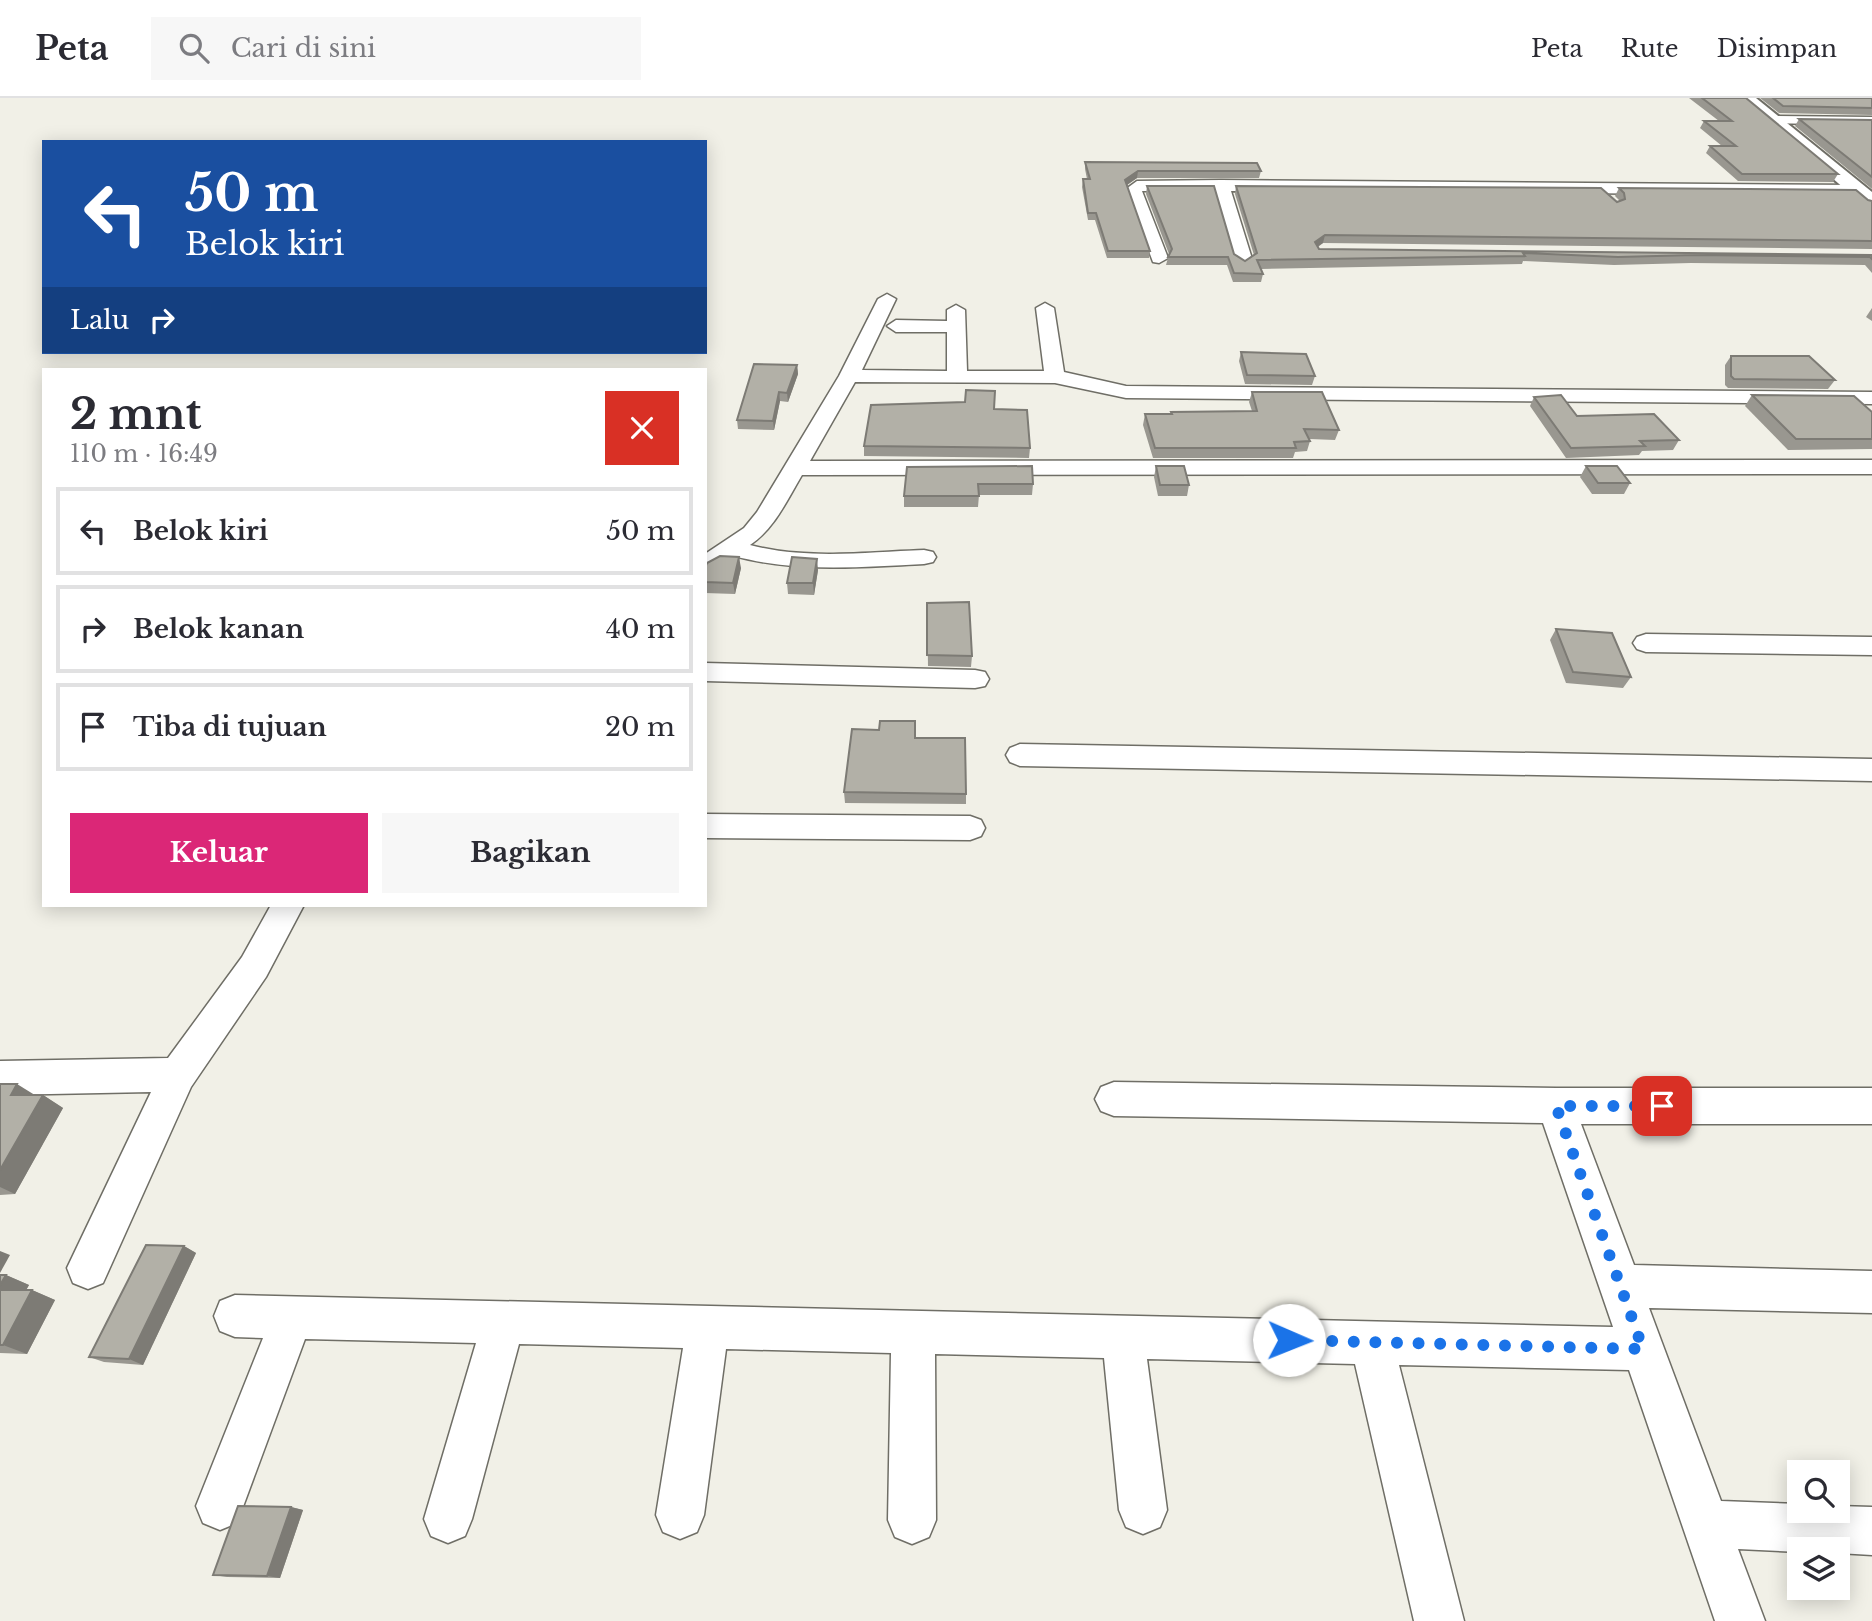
<!DOCTYPE html>
<html lang="id">
<meta charset="utf-8">
<style>
body{margin:0;font-family:"Libre Baskerville",serif;background:#f7f7f7;color:#2b2b33;height:100vh;display:flex;flex-direction:column;font-size:26px;white-space:nowrap}
*{box-sizing:border-box;margin:0}
p{font-size:23px;color:#7c7c81}
.icon{flex:none;width:38px;height:38px;fill:none;stroke:currentColor;stroke-width:2;stroke-linecap:round;stroke-linejoin:round}
.map{position:relative;flex:1;overflow:hidden}
.panel{position:absolute;left:42px;top:270px;width:665px;height:539px;display:flex;flex-direction:column;background:#fff;border-radius:0px;box-shadow:0 4px 18px #0003}
.panel>*{flex:none}
.banner{position:absolute;left:42px;top:42px;width:665px;height:214px;border-radius:0px;box-shadow:0 4px 18px #0003;background:#1a4fa0;color:#fff;overflow:hidden}
.controls{position:absolute;left:1787px;top:1362px;display:grid;gap:14px}
.controls a{display:grid;place-items:center;width:63px;height:63px;border-radius:0px;background:#fff;box-shadow:0 4px 18px #0003;font-size:35px}
.pin{position:absolute;display:grid;place-items:center;width:60px;height:60px;color:#fff;margin:-30px;border-radius:14px;box-shadow:0 4px 10px #0006}
.me{position:absolute;width:77px;margin:-38px;rotate:91deg;stroke-linejoin:round;filter:drop-shadow(0 0 5px #0008)}
.turn{display:flex;align-items:center;gap:24px;height:147px;padding:0 28px;font-size:32px}
.turn .icon{width:91px;height:91px;stroke-width:2.5}
.turn b{display:block;font-size:49px;line-height:60px}
.then{display:flex;align-items:center;height:66px;padding:0 28px;background:#0003;gap:14px;font-size:26px}
.round{display:grid;place-items:center;flex:none;width:74px;height:74px;border-radius:0px;background:#f7f7f7}
.headline{display:flex;align-items:center;justify-content:space-between;height:119px;padding:0 28px}
h1{font-size:42px;font-weight:700;line-height:52px}
.action{display:flex;gap:14px;margin-top:auto;padding:14px 28px}
.action a{flex:1;height:80px;border-radius:0px;background:#db2777;color:#fff;font-size:28px;font-weight:700;line-height:80px;text-align:center}
.action a+a{background:#f7f7f7;color:#2b2b33}
ul{padding:0;list-style:none}
li{display:flex;align-items:center;gap:21px;height:88px;margin:0 14px 10px;padding:0 14px;border:4px solid #e1e1e2;border-radius:0px}
li div{flex:1}
li b{display:block;font-size:26px}
li em{font-style:normal}
header{display:flex;align-items:center;gap:42px;box-sizing:border-box;height:98px;padding:0 35px;background:#fff;border-bottom:2px solid #e1e1e2}
header strong{font-size:33px}
nav{display:flex;gap:38px;margin-inline-start:auto;font-size:24px}
.search{width:490px;height:63px;background:#f7f7f7;display:flex;align-items:center;gap:18px;box-sizing:border-box;padding:0 24px;border-radius:0px;color:#7c7c81;font-size:26px}
.map>svg:first-child{display:block}
.lines{fill:none;stroke-linecap:round;stroke-linejoin:round}
.street-casing{stroke:#6f6e66;stroke-width:3}
.secondary-casing{stroke:#6f6e66;stroke-width:4}
.street{fill:#fff;fill-rule:evenodd}
.secondary{fill:#fff;fill-rule:evenodd}
.wall{fill:#999790}
.shaded-wall{fill:#7d7b75}
.building{fill:#b2b0a7;stroke:#7d7b75;stroke-width:2}
.route{stroke:#1a73e8;stroke-width:12;stroke-dasharray:0 21.6}
</style>
<header>
<strong>Peta</strong>
<div class="search"><svg class="icon" aria-label="search" viewBox="0 0 24 24"><circle cx="10" cy="10" r="6"/><path d="M15 15l6 6"/></svg>Cari di sini</div>
<nav><a>Peta</a><a>Rute</a><a>Disimpan</a></nav>
</header>
<div class="map">
<svg width="1872" height="1523" viewBox="0 0 1872 1523">
<rect width="100%" height="100%" fill="#f1f0e7"/>
<g class="lines">
<!-- street casing -->
<g class="street-casing">
<g id="street">
<path d="M1772 18 1872 19V27L1767 25 1765 22Z"/>
<path d="M1221 82 1857 87 1865 92 1857 97 1231 93 1253 164 1244 169 1235 164 1215 93H1142L1168 160 1159 165 1153 164 1126 91 1137 83Z"/>
<path d="M887 196 896 201 862 272 947 273V234H896L887 228 896 222 947 223V212L956 207 965 212 967 273H1044L1036 210 1045 205 1054 210 1064 274 1126 288 1872 294V306L1126 300 1055 285 855 284 810 363 1872 362V376L802 377C787 402 775 430 750 447 806 462 867 454 924 452L933 454 936 459 933 464 924 466C860 469 797 475 734 458L714 472 705 474V456L744 430 757 414 839 278 878 201Z"/>
<path d="M1646 536 1872 539V557L1646 554 1637 551 1633 545 1637 539Z"/>
<path d="M705 565 975 572 985 574 989 581 985 588 975 590 705 583Z"/>
<path d="M1020 646 1872 661V683L1020 668 1010 664 1006 657 1010 650Z"/>
<path d="M705 716 970 718 981 722 985 730 981 738 970 742 705 740Z"/>
<path d="M271 807H304L266 879 191 989 103 1185 88 1191 73 1185 67 1170 151 994 0 997V963L168 960 242 859Z"/>
<path d="M1114 984 1556 990H1872V1026H1581L1634 1167 1872 1173V1215L1649 1210 1721 1403 1799 1406V1412H1838V1408L1872 1409V1457L1838 1455V1451H1799V1454L1738 1451 1765 1523H1715L1629 1272 1399 1267 1464 1523H1414L1355 1266 1147 1261 1167 1412 1160 1429 1143 1436 1126 1429 1119 1412 1104 1260 935 1256 936 1422 929 1439 912 1446 895 1439 888 1422 891 1255 726 1251 704 1417 697 1434 680 1441 663 1434 656 1417 683 1250 519 1246 472 1421 465 1438 448 1445 431 1438 424 1421 476 1245 305 1241 237 1425 220 1432 203 1425 196 1408 263 1240 235 1239 220 1233 214 1218 220 1203 235 1197 1613 1229 1543 1025 1114 1018 1101 1013 1095 1001 1101 989Z"/>
</g>
</g>
<!-- secondary casing -->
<g class="secondary-casing">
<path id="secondary" d="M1738 0H1756L1872 94V110L1865 108Z"/>
</g>
<!-- street -->
<use href="#street" class="street"/>
<!-- secondary -->
<use href="#secondary" class="secondary"/>
</g>
<!-- wall -->
<g class="wall">
<path d="M1689 0H1746L1838 76 1833 84 1738 83 1706 55 1710 48H1722L1700 30 1704 23H1719Z"/>
<path d="M1760 0H1872V17L1779 15Z"/>
<path d="M1799 21 1872 22V91L1795 28Z"/>
<path d="M1085 64 1261 73 1259 80H1137L1127 87 1150 153 1149 160H1107L1095 122H1088L1082 89 1083 81H1087L1085 71Z"/>
<path d="M1147 88 1234 156 1245 163 1254 157 1235 96 1236 88 1617 104 1620 103 1615 98 1619 90 1868 102 1872 103V151L1323 145 1318 149 1319 151 1872 157V175L1865 167 1691 165 1614 167 1523 163 1522 166 1261 171 1263 176 1261 184H1233L1227 167H1166L1169 156 1146 96Z"/>
<path d="M1872 210V223L1866 219Z"/>
<path d="M1241 254 1315 278 1312 287 1245 286 1239 263Z"/>
<path d="M1731 258 1835 282 1828 291 1728 290 1725 287V267Z"/>
<path d="M797 267 798 276 788 304 780 303 774 332 738 331 737 322Z"/>
<path d="M1252 294 1339 332 1335 342 1310 341V343L1307 353 1295 354 1293 360H1153L1143 327 1145 316H1171V314L1252 313 1249 304Z"/>
<path d="M1752 297 1872 314V351L1788 352 1745 308Z"/>
<path d="M1534 299 1577 318 1679 342 1673 352 1642 353 1639 357 1566 360 1530 308Z"/>
<path d="M994 311 1030 350 1029 360 864 358V348Z"/>
<path d="M1156 368 1189 387 1187 398H1158L1154 379Z"/>
<path d="M1586 368 1630 385 1624 396H1592L1580 379Z"/>
<path d="M907 369 1033 386 1032 397H979L978 409H904V398Z"/>
<path d="M705 470H741L735 496 705 495Z"/>
<path d="M818 472 814 497 788 496 787 485Z"/>
<path d="M927 505 972 558 971 569 928 568Z"/>
<path d="M1556 531 1631 579 1623 590 1566 585 1550 542Z"/>
<path d="M915 640 966 696V706L845 705 844 694Z"/>
<path d="M0 986 35 997H43L63 1010 15 1096 0 1097Z"/>
<path d="M184 1148 196 1155 143 1267 104 1264 89 1259Z"/>
<path d="M0 1177H6L29 1187 26 1192H32L55 1202 27 1256 0 1255Z"/>
<path d="M291 1409 303 1412 280 1480 227 1479 213 1477Z"/>
</g>
<!-- shaded-wall -->
<g class="shaded-wall">
<path d="M1138 73 1137 80 1124 89 1125 82Z"/>
<path d="M1325 137 1323 145 1312 152 1315 144Z"/>
<path d="M797 267 798 276 788 304 787 295Z"/>
<path d="M779 294 780 303 774 332 773 323Z"/>
<path d="M739 459 741 470 735 496 733 485Z"/>
<path d="M817 461 818 472 814 497 813 485Z"/>
<path d="M17 986 38 999 11 997Z"/>
<path d="M43 997 63 1010 15 1096 0 1089V1072Z"/>
<path d="M184 1148 196 1155 143 1267 129 1261Z"/>
<path d="M0 1153 10 1157 0 1175Z"/>
<path d="M6 1177 29 1187 21 1201 0 1193V1187Z"/>
<path d="M32 1192 55 1202 27 1256 3 1247Z"/>
<path d="M291 1409 303 1412 280 1480 267 1478Z"/>
</g>
<!-- building -->
<g class="building">
<path d="M1702 0H1746L1838 76H1742L1710 48H1736L1704 23H1732Z"/>
<path d="M1773 0H1872V10L1783 8Z"/>
<path d="M1799 21 1872 22V79Z"/>
<path d="M1085 64 1257 65 1261 73H1138L1125 82 1150 153H1108L1096 115H1088L1083 81H1090Z"/>
<path d="M1147 88H1214L1234 156 1245 163 1257 155 1236 88 1601 90 1617 104 1625 101 1624 95 1619 90 1856 92 1868 102 1872 103V143L1325 137 1315 144 1319 151 1872 157V161L1870 159 1695 157 1618 159 1523 155 1525 158 1257 162 1263 176 1234 175 1228 159H1168L1172 151Z"/>
<path d="M1241 254 1306 256 1315 278 1247 277Z"/>
<path d="M1731 258H1809L1835 282 1734 281 1731 278Z"/>
<path d="M754 266 797 267 787 295 779 294 773 323 737 322Z"/>
<path d="M966 292 995 293 994 311 1027 312 1030 350 864 348 871 307 965 304Z"/>
<path d="M1252 294H1322L1339 332 1304 331 1310 343 1294 344 1296 350H1155L1145 316H1172L1171 314 1257 313Z"/>
<path d="M1561 297 1577 318 1654 316 1679 342 1640 343 1645 348 1571 350 1534 299Z"/>
<path d="M1752 297 1854 298 1872 314V341H1796Z"/>
<path d="M1032 368 1033 386H978L979 398H904L907 369Z"/>
<path d="M1156 368H1184L1189 387H1160Z"/>
<path d="M1586 368H1617L1630 385H1598Z"/>
<path d="M720 458 739 459 733 485 705 484V470L707 465Z"/>
<path d="M792 459 817 461 813 485H787Z"/>
<path d="M969 504 972 558 927 557V505Z"/>
<path d="M1556 531 1612 535 1631 579 1573 574Z"/>
<path d="M880 623H915V640H965L966 696 844 694 852 631 879 632Z"/>
<path d="M0 986H17L11 997H43L0 1072Z"/>
<path d="M146 1147 184 1148 129 1261 89 1259Z"/>
<path d="M0 1177H6L0 1187Z"/>
<path d="M0 1192H32L3 1247H0Z"/>
<path d="M238 1408 291 1409 267 1478 213 1477Z"/>
</g>
<g class="lines">
<!-- route -->
<path class="route" d="M1289 1242 1643 1251 1556 1008H1662"/>
</g>
</svg>
<div class="controls">
<a><svg class="icon" aria-label="search" viewBox="0 0 24 24"><circle cx="10" cy="10" r="6"/><path d="M15 15l6 6"/></svg></a>
<a><svg class="icon" aria-label="layers" viewBox="0 0 24 24"><path d="M12 4l9 5-9 5-9-5zM3 14l9 5 9-5"/></svg></a>
</div>
<div class="pin" style="left:1662px;top:1008px;background:#d93025"><svg class="icon" aria-label="arrive" viewBox="0 0 24 24"><path d="M6 21V4h12l-3 4 3 4H6"/></svg></div>
<svg class="me" style="left:1289px;top:1242px" viewBox="-20 -20 40 40"><circle r="19" fill="#fff"/><path d="M0-13L10 11 0 6-10 11z" fill="#1a73e8"/></svg>
<div class="banner">
<div class="turn"><svg class="icon" aria-label="left" viewBox="0 0 24 24"><path d="M17 20v-9H6M10 6l-5 5 5 5"/></svg><div><b>50 m</b>Belok kiri</div></div>
<div class="then">Lalu<svg class="icon" aria-label="right" viewBox="0 0 24 24"><path d="M7 20v-9h11M14 6l5 5-5 5"/></svg></div>
</div>
<section class="panel">
<div class="headline"><div><h1>2 mnt</h1><p>110 m · 16:49</p></div><a class="round" style="background:#d93025;color:#fff"><svg class="icon" aria-label="close" viewBox="0 0 24 24"><path d="M6 6l12 12M18 6L6 18"/></svg></a></div>
<ul>
<li><svg class="icon" aria-label="left" viewBox="0 0 24 24"><path d="M17 20v-9H6M10 6l-5 5 5 5"/></svg><div><b>Belok kiri</b></div><em>50 m</em></li>
<li><svg class="icon" aria-label="right" viewBox="0 0 24 24"><path d="M7 20v-9h11M14 6l5 5-5 5"/></svg><div><b>Belok kanan</b></div><em>40 m</em></li>
<li><svg class="icon" aria-label="arrive" viewBox="0 0 24 24"><path d="M6 21V4h12l-3 4 3 4H6"/></svg><div><b>Tiba di tujuan</b></div><em>20 m</em></li>
</ul>
<div class="action"><a>Keluar</a><a>Bagikan</a></div>
</section>
</div>
